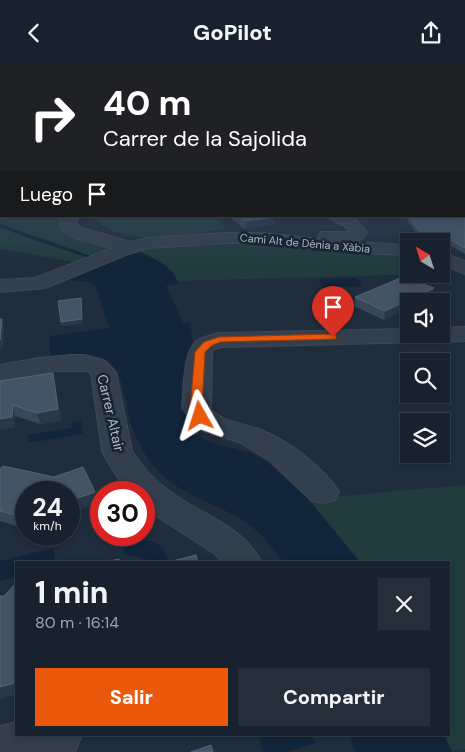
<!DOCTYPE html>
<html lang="es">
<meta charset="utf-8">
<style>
body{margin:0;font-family:"DM Sans",sans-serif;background:#252f3a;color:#f1f3f6;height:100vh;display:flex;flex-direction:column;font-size:19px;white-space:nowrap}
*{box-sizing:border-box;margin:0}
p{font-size:16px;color:#9fa4aa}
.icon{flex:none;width:28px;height:28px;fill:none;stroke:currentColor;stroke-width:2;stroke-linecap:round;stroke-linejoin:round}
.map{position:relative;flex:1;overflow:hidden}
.sheet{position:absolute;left:15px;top:496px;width:435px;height:175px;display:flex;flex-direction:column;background:#18222e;border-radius:0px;box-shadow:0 2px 8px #0003,0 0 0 1px #363f4a}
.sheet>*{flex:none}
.guide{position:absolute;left:0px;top:0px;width:465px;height:152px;box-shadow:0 2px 8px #0003,0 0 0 1px #363f4a;background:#202124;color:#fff;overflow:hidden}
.needle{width:32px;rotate:321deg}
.tools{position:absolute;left:400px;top:168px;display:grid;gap:10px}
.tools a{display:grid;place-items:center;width:50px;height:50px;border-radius:0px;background:#18222e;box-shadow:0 2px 8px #0003,0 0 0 1px #363f4a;font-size:25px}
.speed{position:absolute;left:15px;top:416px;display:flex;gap:10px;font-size:25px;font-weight:700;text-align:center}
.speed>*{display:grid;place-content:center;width:65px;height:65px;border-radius:50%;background:#18222e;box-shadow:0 2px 8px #0003,0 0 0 1px #363f4a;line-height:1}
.speed small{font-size:12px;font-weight:400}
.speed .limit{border:8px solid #d22;background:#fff;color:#111}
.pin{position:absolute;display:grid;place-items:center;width:42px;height:42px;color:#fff;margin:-51px -21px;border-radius:50% 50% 50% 0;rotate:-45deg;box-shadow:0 0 5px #0007}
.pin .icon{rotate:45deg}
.me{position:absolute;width:55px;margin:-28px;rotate:354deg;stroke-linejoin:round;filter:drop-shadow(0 0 4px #0008)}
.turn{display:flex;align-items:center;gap:18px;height:105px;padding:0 20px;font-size:22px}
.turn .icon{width:65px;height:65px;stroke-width:2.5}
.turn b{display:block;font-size:35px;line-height:42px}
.then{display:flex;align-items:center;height:48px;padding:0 20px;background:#0003;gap:10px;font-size:19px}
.round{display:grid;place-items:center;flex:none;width:52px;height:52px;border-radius:0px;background:#252f3a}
.overview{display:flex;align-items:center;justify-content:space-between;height:85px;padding:0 20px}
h1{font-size:30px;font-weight:800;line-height:38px}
.primary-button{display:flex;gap:10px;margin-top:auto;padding:10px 20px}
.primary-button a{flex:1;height:58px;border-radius:0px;background:#ea580c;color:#fff;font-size:20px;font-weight:800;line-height:58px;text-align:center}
.primary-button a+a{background:#252f3a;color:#f1f3f6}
header{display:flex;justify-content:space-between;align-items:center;height:65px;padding:0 20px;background:#18222e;font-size:22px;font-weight:800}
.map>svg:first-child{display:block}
.green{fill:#223c3e}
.water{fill:#12253b}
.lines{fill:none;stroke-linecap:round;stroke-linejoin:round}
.stream{fill:#12253b;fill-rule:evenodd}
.minor-casing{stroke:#3d4856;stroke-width:2}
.minor{fill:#343f4d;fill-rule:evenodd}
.wall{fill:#374859}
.shaded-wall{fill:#283849}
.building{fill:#445465;stroke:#556475}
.route{fill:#ea580c;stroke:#983908}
.labels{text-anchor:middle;stroke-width:5;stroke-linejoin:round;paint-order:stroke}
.far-street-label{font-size:11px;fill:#afbac9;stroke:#192431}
.street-label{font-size:14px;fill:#afbac9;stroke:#192431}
</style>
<header><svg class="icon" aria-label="back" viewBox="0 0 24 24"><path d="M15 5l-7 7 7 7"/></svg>GoPilot<svg class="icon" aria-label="share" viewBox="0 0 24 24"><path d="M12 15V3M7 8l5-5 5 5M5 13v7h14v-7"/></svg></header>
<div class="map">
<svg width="465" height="687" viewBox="0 0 465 687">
<rect width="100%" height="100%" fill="#202d3d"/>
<!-- green -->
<g class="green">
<path d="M0 113 1 151H60L63 168 109 183 79 198 0 184Z"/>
<path d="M93 151H217L226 164C200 167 171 173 145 172 131 172 98 164 93 151Z"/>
<path d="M244 175 409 191V209H424L177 216 172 206 136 185 146 183Z"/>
<path d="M465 420V684L452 686 444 670H449V498L360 497 308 434Z"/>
</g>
<!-- water -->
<g class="water">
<path d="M136 185C151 192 175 201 178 219L166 221 183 258H190L193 278 184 335 186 357 197 370 212 378 249 387 267 397 308 434 360 497H284C275 487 267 475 257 466 223 436 172 433 147 392 142 384 137 374 133 365 126 346 125 306 106 295 92 286 66 293 50 295V271L109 263 96 222 88 217 70 215Z"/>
<path d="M357 213 362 221 323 223 319 214Z"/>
<path d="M81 356 83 369 28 378V370L72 363 71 357Z"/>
<path d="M130 475C147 473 166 477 168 497H151L136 491 130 492 124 488 123 479Z"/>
<path d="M53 483 55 497 16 498V512L0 516V496Z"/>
<path d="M258 670H312L315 678 286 687H263Z"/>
<path d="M350 670H444L452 687H355Z"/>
</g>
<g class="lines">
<!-- stream -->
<g class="stream">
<rect x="0" y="133" width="1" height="3"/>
<path d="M0 159 102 195 98 196 23 171 0 162Z"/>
</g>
<!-- minor casing -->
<g class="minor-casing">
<g id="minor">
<path d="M465 141V151H464V142Z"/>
<path d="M61 151H77V160L82 163 131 177 147 173 224 168H262L321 174 319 171 321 167H350C345 158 334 159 329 151 350 151 355 149 367 168L362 174 351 177 409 180V190L356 188 262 178H224L148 183 126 190 45 223 0 227V215L35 213 112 183C101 180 68 174 62 164 60 160 61 155 61 151Z"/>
<path d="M441 187 465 196V209L441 199Z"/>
<path d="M465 262V276L221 282 215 284 212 288 211 345C225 358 243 358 261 365 287 375 325 403 339 427L335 435 323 438 311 435 269 395 239 377 202 366 191 356 182 343C184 325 182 283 200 274 206 271 213 270 219 268L409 264V269H441V263Z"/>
<path d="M71 290H85L105 296 116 307 132 386C143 404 161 421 178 432 208 452 245 464 262 498H222L215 489 153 449 144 440V428L129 426 115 409 102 386 91 309 88 306H55L0 316V300L39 293Z"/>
<path d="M16 657V670H82L75 687H0V661Z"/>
</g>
</g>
<!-- minor -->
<use href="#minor" class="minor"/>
</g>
<!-- wall -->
<g class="wall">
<path d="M465 147V189L445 177 421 175 405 151H464Z"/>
<path d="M228 151H274V159L245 164Z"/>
<path d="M434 223 432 232 384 255 354 241 355 232Z"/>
<path d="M53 308 61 355 40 359 15 351V362L0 316Z"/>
<path d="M0 404 95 427 97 438 26 428V464L0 456Z"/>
</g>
<!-- shaded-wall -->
<g class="shaded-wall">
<path d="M274 152V159L245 164V156Z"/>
<path d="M434 223 432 232 424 236H409V243L384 255 385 246Z"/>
<path d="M81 233 83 259 61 261V257Z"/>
<path d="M2 254 4 263 3 284H0Z"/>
<path d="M53 308 61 355 40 359 37 348Z"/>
<path d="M13 340 15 351V362L0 365V354Z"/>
<path d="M95 427 97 438 69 448V436Z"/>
<path d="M26 451V463L23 452Z"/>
<path d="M16 618V630L0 634V622Z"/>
</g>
<!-- building -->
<g class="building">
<rect x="0" y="98" width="1" height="8"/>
<path d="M464 129H465V136L464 137Z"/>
<path d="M464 146 465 147V183L446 172 422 169 409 151H464Z"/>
<path d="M238 151H274V152L245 156Z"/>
<path d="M403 212 434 223 385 246 355 232Z"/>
<path d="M81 233 82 254 61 257 58 236Z"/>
<path d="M0 254H2L0 275Z"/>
<path d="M53 308 58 344 37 348 13 340 12 352 0 354V316Z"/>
<path d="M3 401 54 412 83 402 95 427 69 436V428H26V451L23 452 0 446V404Z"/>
<path d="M196 490 198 498H165Z"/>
<path d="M119 494V498H102Z"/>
<path d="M16 518V618L0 622V531H4Z"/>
<path d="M211 680 213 687H191Z"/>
</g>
<!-- sky -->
<linearGradient id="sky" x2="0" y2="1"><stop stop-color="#121922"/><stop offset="0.51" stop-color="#3c4c62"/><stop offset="1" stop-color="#3c4c62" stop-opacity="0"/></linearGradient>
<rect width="465" height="194" fill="url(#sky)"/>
<!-- route -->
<path class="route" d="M333 269 336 270V274L220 277 211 281 205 287 202 343 206 351 200 354 196 353 190 343 195 287 204 277 219 272Z"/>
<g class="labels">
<!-- far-street labels -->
<g class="far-street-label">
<text transform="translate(305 178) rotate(5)" y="4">Camí Alt de Dénia a Xàbia</text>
</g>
<!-- street labels -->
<g class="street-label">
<text transform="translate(111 348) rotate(77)" y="5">Carrer Altair</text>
</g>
</g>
</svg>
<div class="tools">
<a><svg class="needle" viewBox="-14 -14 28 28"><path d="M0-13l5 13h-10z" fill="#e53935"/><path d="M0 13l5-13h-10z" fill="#9fa4aa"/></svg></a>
<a><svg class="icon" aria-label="sound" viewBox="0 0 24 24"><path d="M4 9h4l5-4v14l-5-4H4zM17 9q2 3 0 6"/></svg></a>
<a><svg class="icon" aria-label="search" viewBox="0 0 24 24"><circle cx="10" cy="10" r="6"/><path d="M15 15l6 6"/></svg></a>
<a><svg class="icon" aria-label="layers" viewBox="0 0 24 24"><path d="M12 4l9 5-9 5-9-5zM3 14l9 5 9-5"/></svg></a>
</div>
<div class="speed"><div>24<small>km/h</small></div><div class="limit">30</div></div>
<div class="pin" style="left:333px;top:272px;background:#d93025"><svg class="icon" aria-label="arrive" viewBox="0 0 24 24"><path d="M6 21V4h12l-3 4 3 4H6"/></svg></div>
<svg class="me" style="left:200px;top:351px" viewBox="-20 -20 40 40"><path d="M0-17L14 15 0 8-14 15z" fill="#ea580c" stroke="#fff" stroke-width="4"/></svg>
<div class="guide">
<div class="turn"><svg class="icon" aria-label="right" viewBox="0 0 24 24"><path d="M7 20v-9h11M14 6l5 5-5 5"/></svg><div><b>40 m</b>Carrer de la Sajolida</div></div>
<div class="then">Luego<svg class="icon" aria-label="arrive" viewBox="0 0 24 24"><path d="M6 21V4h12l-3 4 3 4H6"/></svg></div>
</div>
<section class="sheet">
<div class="overview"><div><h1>1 min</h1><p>80 m · 16:14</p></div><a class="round"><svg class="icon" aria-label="close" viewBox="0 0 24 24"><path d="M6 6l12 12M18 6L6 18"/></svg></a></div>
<div class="primary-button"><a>Salir</a><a>Compartir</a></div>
</section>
</div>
